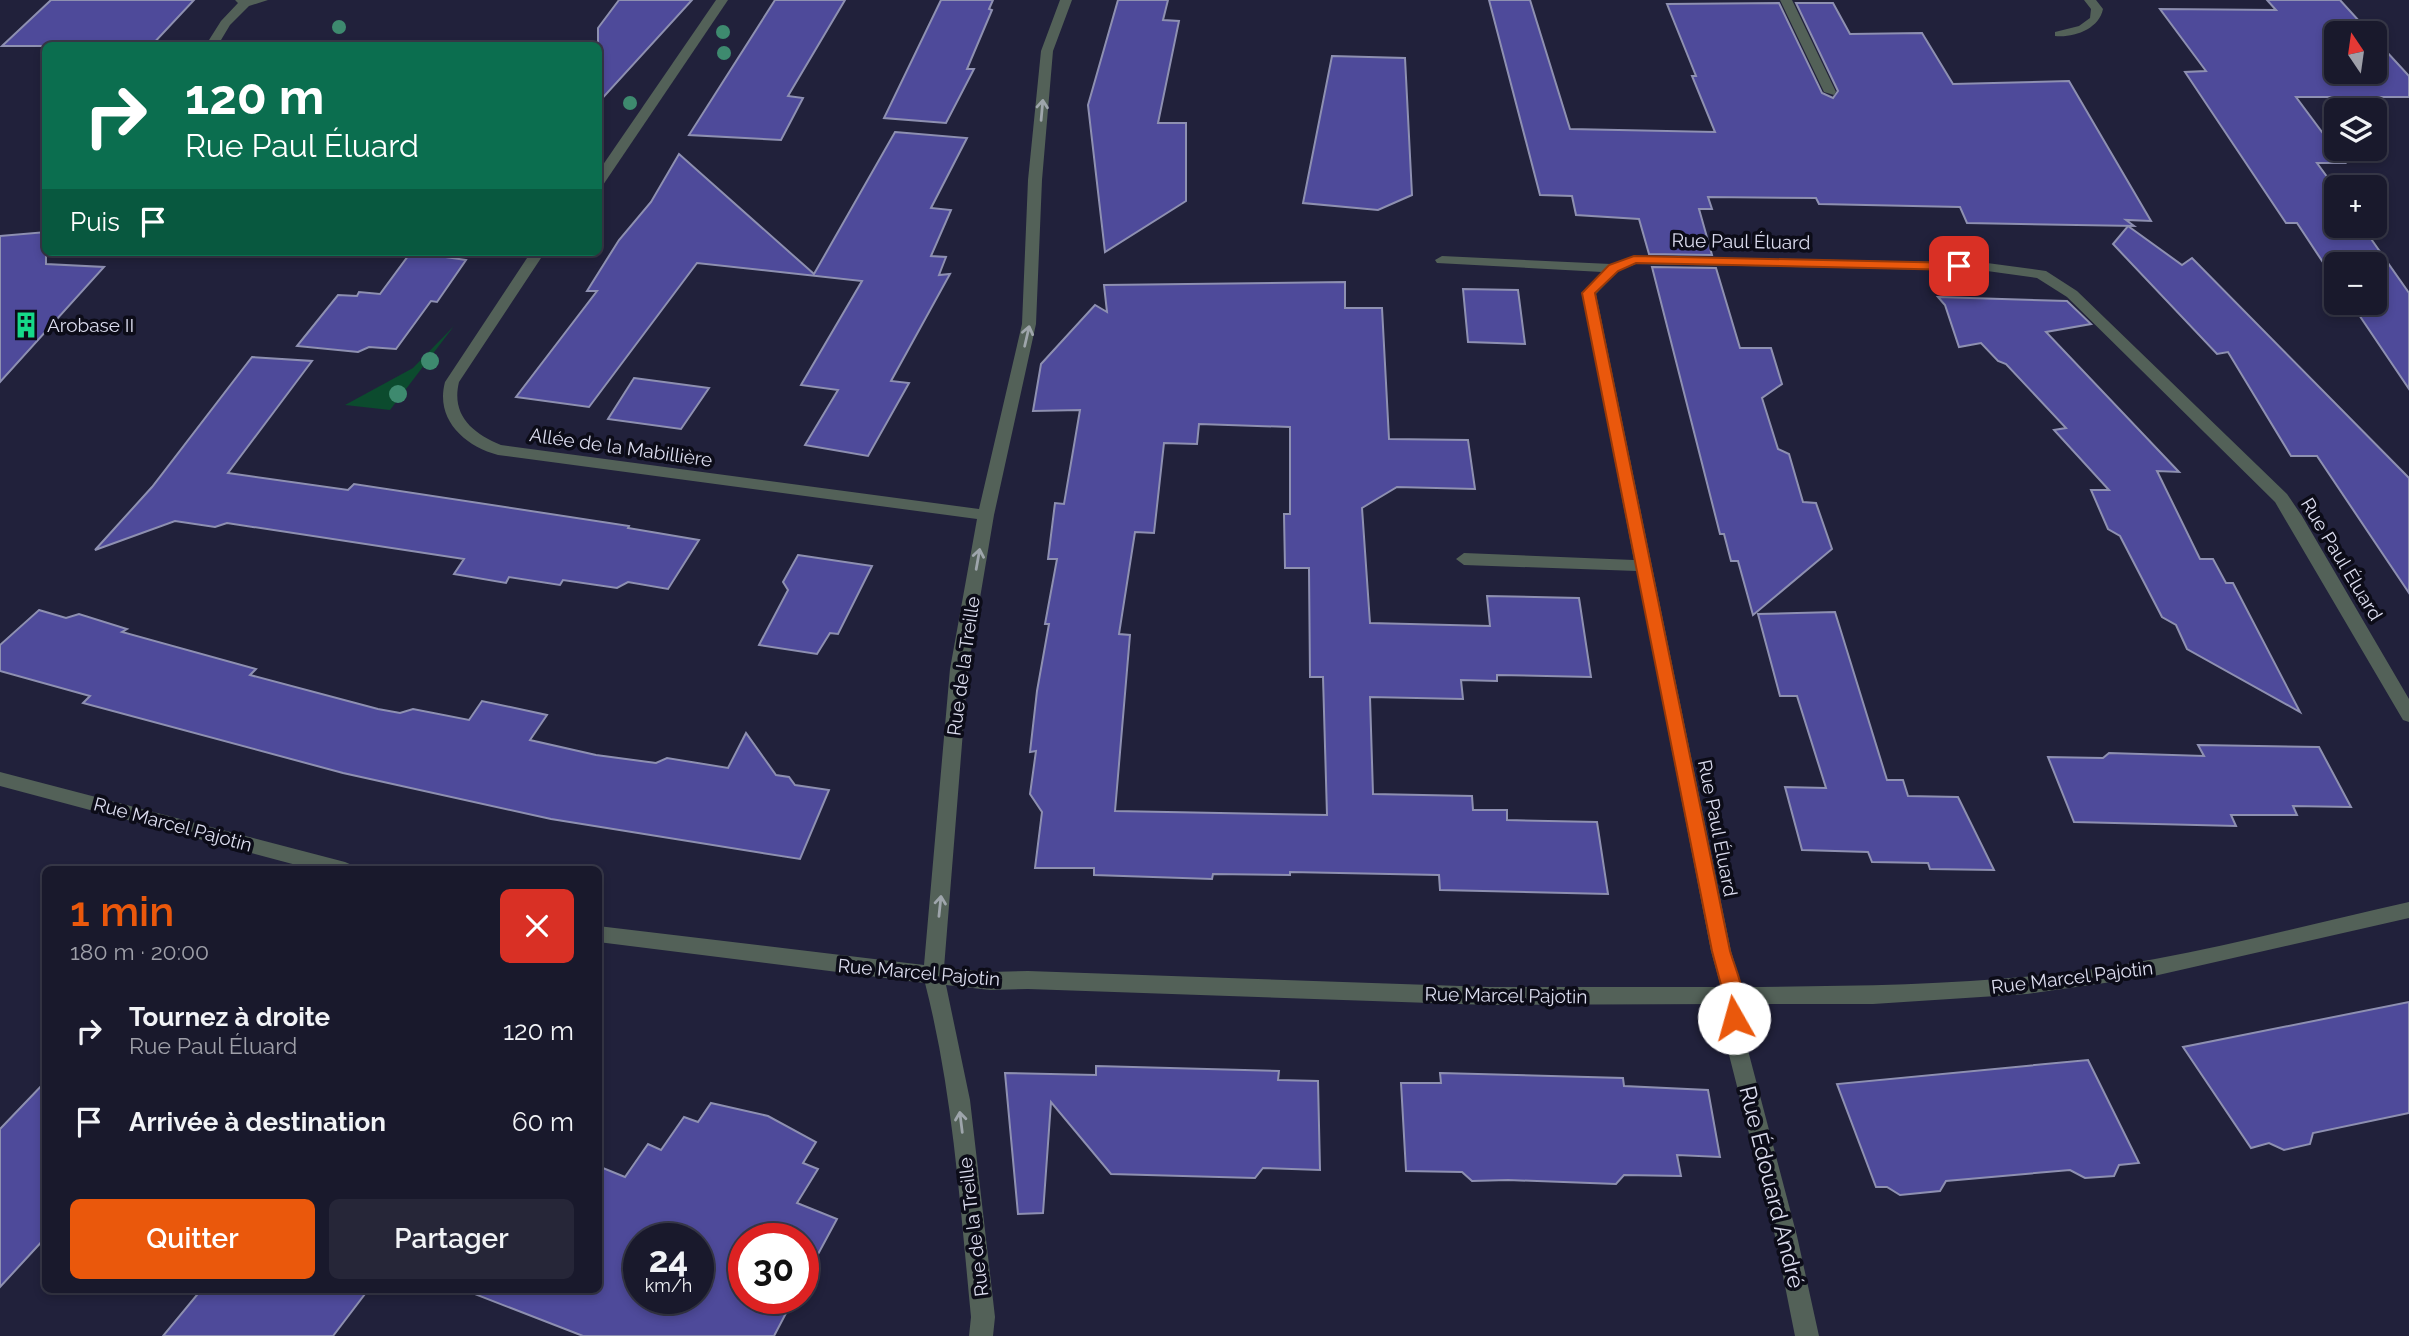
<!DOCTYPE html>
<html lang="fr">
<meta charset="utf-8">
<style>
body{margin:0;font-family:Raleway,sans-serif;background:#262638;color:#f1f3f6;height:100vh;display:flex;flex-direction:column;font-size:26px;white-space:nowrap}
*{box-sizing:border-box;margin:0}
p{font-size:23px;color:#9fa0a9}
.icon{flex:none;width:38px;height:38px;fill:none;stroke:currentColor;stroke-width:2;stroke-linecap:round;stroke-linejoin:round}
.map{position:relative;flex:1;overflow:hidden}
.side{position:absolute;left:42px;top:866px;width:560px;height:427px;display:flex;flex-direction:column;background:#19192c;border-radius:10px;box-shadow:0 4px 10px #0003,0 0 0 2px #373848}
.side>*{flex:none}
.banner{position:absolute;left:42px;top:42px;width:560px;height:214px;border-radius:10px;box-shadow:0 4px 10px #0003,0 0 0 2px #373848;background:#0b6e4f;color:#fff;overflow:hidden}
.needle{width:46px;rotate:347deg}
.fabs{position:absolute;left:2324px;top:21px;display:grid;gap:14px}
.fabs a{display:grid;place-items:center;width:63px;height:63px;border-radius:10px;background:#19192c;box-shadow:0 4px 10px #0003,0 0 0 2px #373848;font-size:35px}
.speed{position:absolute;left:623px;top:1223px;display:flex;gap:14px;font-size:35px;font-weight:700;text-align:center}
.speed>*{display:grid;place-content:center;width:91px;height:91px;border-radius:50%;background:#19192c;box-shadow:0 4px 10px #0003,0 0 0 2px #373848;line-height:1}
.speed small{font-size:18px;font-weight:400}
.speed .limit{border:10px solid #d22;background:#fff;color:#111}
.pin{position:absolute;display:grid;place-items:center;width:60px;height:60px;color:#fff;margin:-30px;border-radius:14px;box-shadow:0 4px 10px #0006}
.me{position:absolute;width:77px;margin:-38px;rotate:353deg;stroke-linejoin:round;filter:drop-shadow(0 0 5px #0008)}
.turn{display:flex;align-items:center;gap:24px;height:147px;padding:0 28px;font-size:32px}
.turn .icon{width:91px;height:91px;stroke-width:2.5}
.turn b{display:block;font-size:49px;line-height:60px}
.then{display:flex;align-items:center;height:66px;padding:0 28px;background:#0003;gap:14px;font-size:26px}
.round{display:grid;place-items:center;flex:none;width:74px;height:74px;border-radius:10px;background:#262638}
.summary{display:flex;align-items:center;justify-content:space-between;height:119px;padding:0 28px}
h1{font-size:42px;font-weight:600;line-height:52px;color:#ea580c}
.button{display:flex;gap:14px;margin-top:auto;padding:14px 28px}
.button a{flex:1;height:80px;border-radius:10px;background:#ea580c;color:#fff;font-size:28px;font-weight:600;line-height:80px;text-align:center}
.button a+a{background:#262638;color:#f1f3f6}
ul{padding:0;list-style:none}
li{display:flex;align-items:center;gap:21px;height:91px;padding:0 28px}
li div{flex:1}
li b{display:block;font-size:26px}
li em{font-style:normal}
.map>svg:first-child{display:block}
.green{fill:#0c4b2e}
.building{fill:#4e4a9a;stroke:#8e90b1;stroke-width:2;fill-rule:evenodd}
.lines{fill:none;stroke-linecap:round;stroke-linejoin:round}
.minor{fill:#536158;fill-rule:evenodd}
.tree{fill:#3e8a6f}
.oneway{stroke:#9ea5ab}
.route{fill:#ea580c;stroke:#983908;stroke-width:2}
.labels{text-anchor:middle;stroke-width:7;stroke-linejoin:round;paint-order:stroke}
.street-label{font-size:19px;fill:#dcddef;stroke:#0c0c18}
.poi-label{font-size:19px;fill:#dcddef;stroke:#0c0c18;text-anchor:start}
.near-street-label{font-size:23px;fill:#dcddef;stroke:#0c0c18}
</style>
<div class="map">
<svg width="2409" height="1336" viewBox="0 0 2409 1336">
<rect width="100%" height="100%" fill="#21213b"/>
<!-- green -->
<path class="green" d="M454 326 390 410 345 405 413 368Z"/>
<!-- building -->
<g class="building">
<path d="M51 0H194L151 46H2Z"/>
<path d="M619 0H692L598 103V28Z"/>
<path d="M775 0H845L788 96 803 98 781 140 689 135Z"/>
<path d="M941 0H993L989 9 992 10 967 69H974L946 123 884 118Z"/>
<path d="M1118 0H1168L1163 20 1179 21 1158 123H1186V201L1105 252 1088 105Z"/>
<path d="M1489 0H1530L1570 129 1715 132 1692 76H1696L1667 4 1779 3 1822 93 1833 98 1838 91 1796 3H1833L1850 34 1922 33 1953 84 2069 81 2151 221 2126 220 2134 226 1967 223 1960 207 1819 204 1816 198 1708 197 1712 209H1699L1712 255 1649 254 1639 219 1576 215 1572 196 1540 195Z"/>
<path d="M2267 0H2340L2370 33H2336V72H2375V39L2409 76V97H2296L2345 163H2317L2336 189V226H2362L2409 293V389L2351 303H2375V264H2336V282L2297 223H2286L2185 72 2206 71 2160 9 2276 10Z"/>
<path d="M1332 56 1405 58 1412 195 1378 210 1303 203Z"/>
<path d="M895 132 967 138 931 208 951 210 931 256 946 257 939 275 950 274 891 381 909 383 868 456 805 445 838 390 801 385 862 281 697 263 589 407 516 397 597 291H587L619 240 651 202 679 154 814 274Z"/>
<path d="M2128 226 2182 265 2192 258 2409 478V593L2317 456H2291L2228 352 2217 354 2113 244Z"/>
<path d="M46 232V264L104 267 0 382V236Z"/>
<path d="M411 252 466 260 437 302 431 301 396 349 369 347 358 352 297 346 338 295 357 296 359 292 380 294Z"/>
<path d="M1652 267 1716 268 1740 348H1771L1782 384 1762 398 1778 449 1789 454 1803 502 1816 503 1832 549 1753 615 1738 561H1731L1724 534H1720Z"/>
<path d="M1345 282V308H1382L1389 439 1468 440 1475 489 1397 487 1362 508 1370 623 1490 626 1487 596 1579 598 1591 677 1497 675V681L1461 680 1463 699 1370 697 1373 794 1472 796 1473 810H1507V820L1597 822 1608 894 1440 890 1439 875 1290 872V875L1213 874 1212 879 1094 875V868H1035L1042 812 1030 794 1036 751 1030 752 1037 691 1049 624H1045L1057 559H1048L1055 503 1064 504 1080 410 1033 411 1041 364 1095 305 1107 312 1104 285ZM1199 424 1290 427V514H1284L1285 568H1309L1310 677H1323L1327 815 1115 811 1130 635 1119 634 1135 532 1154 533 1164 443 1197 444Z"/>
<path d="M1463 289 1518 290 1525 344 1468 342Z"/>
<path d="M1938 297 2067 301 2091 324 2046 332 2179 472 2157 471 2200 559H2213L2226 583H2233L2300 712 2187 649 2176 625 2162 617 2120 536 2108 529 2091 490H2109L2054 430 2066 428 2006 364 1998 361 1981 343 1959 347 1945 305Z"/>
<path d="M252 357 312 361 228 473 348 490 354 484 629 526 628 528 699 540 668 589 628 582 617 588 563 580 560 585 509 577 506 583 454 574 464 559 227 523 215 527 175 521 95 550 152 487Z"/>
<path d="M634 378 709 388 681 429 608 419Z"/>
<path d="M798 555 872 566 838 634 830 633 817 654 759 645 788 590 783 582Z"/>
<path d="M39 610 66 618 79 614 127 629 122 632 256 669 250 675 378 709 400 713 413 709 469 720 482 701 547 715 530 740 596 755 656 763 667 758 728 768 746 733 776 775 789 777 795 785 829 790 800 859 551 819 343 773 83 703 90 696 0 671V645Z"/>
<path d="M1835 612 1887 780H1903L1908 796 1958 797 1994 870 1930 869 1928 863 1872 862 1868 852 1802 850 1785 787 1826 788 1797 696H1780L1758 614Z"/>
<path d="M2198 745 2319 747 2351 807 2293 806 2297 815H2231L2236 826 2074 822 2048 757 2103 758 2109 753 2204 756Z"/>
<path d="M2409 1002V1113L2313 1133 2310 1144 2284 1150 2269 1143 2251 1148 2183 1047Z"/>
<path d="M2088 1060 2139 1163 2119 1165 2114 1176 2085 1178 2070 1170 1946 1181 1940 1191 1900 1195 1887 1187H1876L1837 1084Z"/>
<path d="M1096 1066 1279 1071 1278 1080 1318 1081 1320 1170 1263 1168 1255 1178 1111 1174 1051 1102 1043 1213 1018 1214 1005 1073 1096 1075Z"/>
<path d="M1440 1073 1623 1078 1624 1086 1708 1090 1720 1157 1677 1155 1681 1176 1624 1175 1616 1184 1508 1180 1472 1181 1462 1172 1406 1171 1401 1083H1441Z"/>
<path d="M46 1081V1237L0 1287V1129Z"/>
<path d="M711 1103 768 1116 816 1142 803 1163 818 1169 797 1203 837 1219 803 1282V1239H744V1298H794L774 1336H583L472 1293 473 1290H598V1166L625 1177 648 1144 661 1150 684 1117 698 1122ZM639 1239H698V1298H639Z"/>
<path d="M201 1290H368L333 1336H163Z"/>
</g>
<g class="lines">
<!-- minor -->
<g class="minor">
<path d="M235 0H268L249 6 230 25 221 40 225 46H213L209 40 221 21 238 3Z"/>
<path d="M716 0H728L603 185 598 186V172Z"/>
<path d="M1060 0H1072L1053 51 1042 180 1036 324 994 515 968 669 944 968 990 972 1028 971 1489 987H1721L1711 951 1637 571 1464 565 1456 559 1464 553 1634 560 1582 293 1602 272 1437 263 1435 260 1442 256 1611 264 1634 256 1987 263 2046 271 2077 291 2287 494 2302 516 2409 699V722L2403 720 2275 502 2067 297 2037 278 1987 271 1636 264 1618 271 1596 294 1731 951 1742 987C1879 986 2019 985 2155 959 2240 943 2324 921 2409 902V918L2154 976 2027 994 1873 1004H1744L1745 1039 1797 1236 1819 1336H1795L1775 1236 1725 1039 1724 1004 1489 1005 1028 989 990 990 946 985 970 1100 995 1317 993 1336H969L971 1317C960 1205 953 1092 925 983L598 942V926L924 965 950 669 977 519 498 455C464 446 435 419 445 382L531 252H545L459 382C451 415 472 433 501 445L979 509 1022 324 1028 180 1041 51Z"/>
<path d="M1780 0H1792L1836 92 1834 95 1824 92Z"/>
<path d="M2084 0H2096L2103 9C2099 29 2074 38 2055 36V32L2079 26 2090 18 2091 9Z"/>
<path d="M0 772 345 862 352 865 355 870H315L0 786Z"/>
</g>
</g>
<!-- trees -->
<g class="tree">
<circle cx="339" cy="27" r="7"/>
<circle cx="723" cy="32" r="7"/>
<circle cx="724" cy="53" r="7"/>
<circle cx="630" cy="103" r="7"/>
<circle cx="430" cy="361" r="9"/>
<circle cx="398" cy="394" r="9"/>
</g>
<!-- one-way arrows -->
<defs><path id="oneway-shaft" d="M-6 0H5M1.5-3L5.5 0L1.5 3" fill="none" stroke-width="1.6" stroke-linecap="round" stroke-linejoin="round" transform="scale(1.75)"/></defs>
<g class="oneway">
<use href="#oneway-shaft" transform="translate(1042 110) rotate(-85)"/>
<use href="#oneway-shaft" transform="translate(1027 336) rotate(-77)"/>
<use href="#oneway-shaft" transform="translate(978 559) rotate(-80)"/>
<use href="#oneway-shaft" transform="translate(940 906) rotate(-84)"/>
<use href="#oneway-shaft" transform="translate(961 1122) rotate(-97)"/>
</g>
<!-- route -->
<path class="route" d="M1634 256 1959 263 1966 266 1959 270 1636 263 1618 271 1595 293 1730 951C1736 971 1751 1003 1741 1023L1734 1026 1728 1023 1724 996 1712 951 1582 293 1609 265Z"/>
<!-- icons -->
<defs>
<g id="building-bare" transform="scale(2.1)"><path d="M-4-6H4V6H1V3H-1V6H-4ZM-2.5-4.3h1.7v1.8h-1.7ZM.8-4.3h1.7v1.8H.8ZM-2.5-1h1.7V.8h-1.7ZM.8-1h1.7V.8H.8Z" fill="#16d989" stroke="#0c0c18" stroke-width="2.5" paint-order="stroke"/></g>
</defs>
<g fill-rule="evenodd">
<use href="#building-bare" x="26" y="325"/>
</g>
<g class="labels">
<!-- street labels -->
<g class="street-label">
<text transform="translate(1741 241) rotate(1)" y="7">Rue Paul Éluard</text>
<text transform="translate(621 447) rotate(8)" y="7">Allée de la Mabillière</text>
<text transform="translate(2342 559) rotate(59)" y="7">Rue Paul Éluard</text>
<text transform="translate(963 666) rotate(-82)" y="7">Rue de la Treille</text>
<text transform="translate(173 824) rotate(15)" y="7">Rue Marcel Pajotin</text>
<text transform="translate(1718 828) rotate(79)" y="7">Rue Paul Éluard</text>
<text transform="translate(919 972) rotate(5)" y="7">Rue Marcel Pajotin</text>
<text transform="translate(2072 977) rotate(-7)" y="7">Rue Marcel Pajotin</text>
<text transform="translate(1506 995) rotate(1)" y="7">Rue Marcel Pajotin</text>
<text transform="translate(973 1227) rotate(-97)" y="7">Rue de la Treille</text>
</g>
<!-- poi labels -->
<g class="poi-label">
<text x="47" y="332">Arobase II</text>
</g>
<!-- near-street labels -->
<g class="near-street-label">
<text transform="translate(1772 1187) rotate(76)" y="8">Rue Édouard André</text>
</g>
</g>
</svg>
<div class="fabs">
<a><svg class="needle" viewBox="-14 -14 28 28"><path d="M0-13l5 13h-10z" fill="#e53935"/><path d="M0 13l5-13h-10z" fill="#9fa0a9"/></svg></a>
<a><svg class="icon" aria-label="layers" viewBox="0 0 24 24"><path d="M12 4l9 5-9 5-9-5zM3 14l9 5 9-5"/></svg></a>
<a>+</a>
<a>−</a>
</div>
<div class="speed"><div>24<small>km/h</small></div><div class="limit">30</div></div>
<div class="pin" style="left:1959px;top:266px;background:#d93025"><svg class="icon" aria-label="arrive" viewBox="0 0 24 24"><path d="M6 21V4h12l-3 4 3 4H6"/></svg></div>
<svg class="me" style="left:1734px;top:1018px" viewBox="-20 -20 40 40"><circle r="19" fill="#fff"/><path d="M0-13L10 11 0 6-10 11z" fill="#ea580c"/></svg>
<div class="banner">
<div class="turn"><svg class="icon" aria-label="right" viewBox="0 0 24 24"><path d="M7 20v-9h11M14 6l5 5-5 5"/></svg><div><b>120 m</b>Rue Paul Éluard</div></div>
<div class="then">Puis<svg class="icon" aria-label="arrive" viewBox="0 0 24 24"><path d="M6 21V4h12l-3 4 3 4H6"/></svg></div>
</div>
<section class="side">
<div class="summary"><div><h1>1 min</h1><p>180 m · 20:00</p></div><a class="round" style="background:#d93025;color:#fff"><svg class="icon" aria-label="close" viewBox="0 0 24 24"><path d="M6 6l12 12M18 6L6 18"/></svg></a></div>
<ul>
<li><svg class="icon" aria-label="right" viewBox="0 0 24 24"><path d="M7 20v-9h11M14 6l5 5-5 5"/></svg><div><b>Tournez à droite</b><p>Rue Paul Éluard</p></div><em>120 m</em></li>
<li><svg class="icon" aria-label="arrive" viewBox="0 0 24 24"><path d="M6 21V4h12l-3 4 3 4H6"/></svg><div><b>Arrivée à destination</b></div><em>60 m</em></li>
</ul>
<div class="button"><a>Quitter</a><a>Partager</a></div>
</section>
</div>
